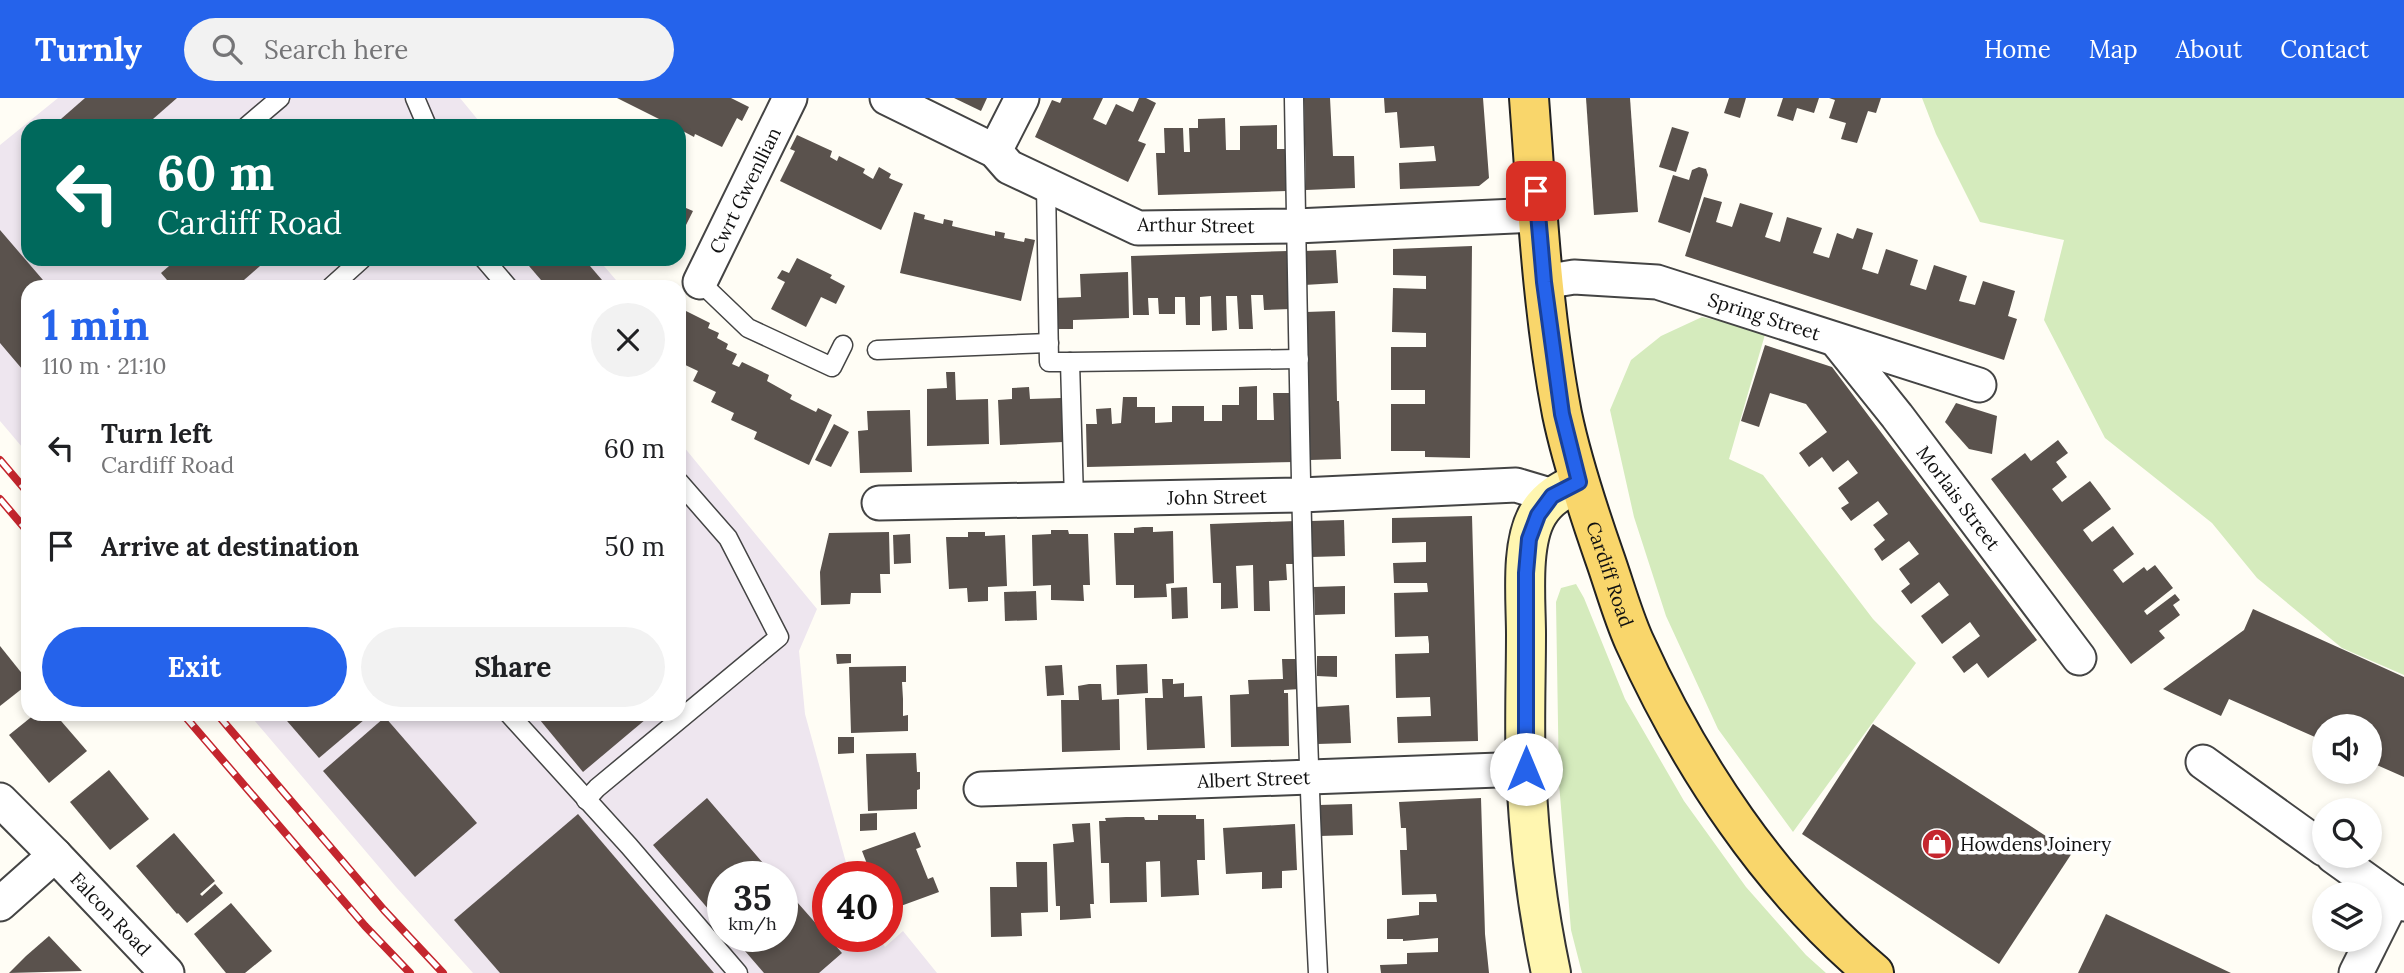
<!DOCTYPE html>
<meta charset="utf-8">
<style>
body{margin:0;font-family:Lora,serif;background:#f2f2f2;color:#202124;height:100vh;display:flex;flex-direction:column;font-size:26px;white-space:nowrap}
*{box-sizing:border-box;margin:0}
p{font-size:23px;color:#757577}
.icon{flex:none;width:38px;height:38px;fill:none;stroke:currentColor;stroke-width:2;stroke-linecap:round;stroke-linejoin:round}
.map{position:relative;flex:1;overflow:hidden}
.sheet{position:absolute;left:21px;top:182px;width:665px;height:441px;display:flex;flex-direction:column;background:#fff;border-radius:21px;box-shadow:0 4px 10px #0003}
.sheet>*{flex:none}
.banner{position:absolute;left:21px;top:21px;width:665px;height:147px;border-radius:21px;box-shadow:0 4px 10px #0003;background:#00695c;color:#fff;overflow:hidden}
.controls{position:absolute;left:2312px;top:616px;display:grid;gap:14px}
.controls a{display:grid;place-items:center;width:70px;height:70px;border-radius:50%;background:#fff;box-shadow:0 4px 10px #0003;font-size:35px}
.speed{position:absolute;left:707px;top:763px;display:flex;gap:14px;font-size:35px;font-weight:700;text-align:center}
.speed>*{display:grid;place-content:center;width:91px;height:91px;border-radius:50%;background:#fff;box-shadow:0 4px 10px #0003;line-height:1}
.speed small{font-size:18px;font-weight:400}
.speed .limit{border:10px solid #d22;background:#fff;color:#111}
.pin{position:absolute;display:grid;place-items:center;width:60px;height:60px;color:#fff;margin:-30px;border-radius:14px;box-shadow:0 4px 10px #0006}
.me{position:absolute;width:77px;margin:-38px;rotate:0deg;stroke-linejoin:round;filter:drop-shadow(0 0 5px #0008)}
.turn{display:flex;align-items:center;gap:24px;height:147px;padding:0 21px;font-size:32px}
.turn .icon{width:91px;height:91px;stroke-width:2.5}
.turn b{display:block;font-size:49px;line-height:60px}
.round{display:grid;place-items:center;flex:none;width:74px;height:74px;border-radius:37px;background:#f2f2f2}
.overview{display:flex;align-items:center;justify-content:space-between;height:119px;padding:0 21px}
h1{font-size:42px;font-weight:700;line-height:52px;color:#2563eb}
.action{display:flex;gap:14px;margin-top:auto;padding:14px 21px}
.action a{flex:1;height:80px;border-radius:42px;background:#2563eb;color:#fff;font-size:28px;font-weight:700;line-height:80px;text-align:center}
.action a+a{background:#f2f2f2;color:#202124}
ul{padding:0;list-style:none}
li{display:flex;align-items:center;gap:21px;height:98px;padding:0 21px}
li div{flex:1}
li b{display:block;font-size:26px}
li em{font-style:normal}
header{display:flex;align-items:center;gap:42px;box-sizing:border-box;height:98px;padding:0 35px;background:#2563eb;color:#fff}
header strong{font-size:33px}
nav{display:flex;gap:38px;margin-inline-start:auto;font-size:24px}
.search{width:490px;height:63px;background:#f2f2f2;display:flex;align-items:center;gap:18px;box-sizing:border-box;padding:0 24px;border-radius:38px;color:#757577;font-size:26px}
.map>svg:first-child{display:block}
.industrial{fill:#eee6ef;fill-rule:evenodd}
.green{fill:#d5ebbd}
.building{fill:#5a524d}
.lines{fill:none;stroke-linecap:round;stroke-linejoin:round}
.lane-casing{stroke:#444;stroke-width:21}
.street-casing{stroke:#444;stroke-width:37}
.secondary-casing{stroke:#333;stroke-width:42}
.primary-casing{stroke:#222;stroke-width:42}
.lane{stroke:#fff;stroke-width:18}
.street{stroke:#fff;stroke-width:33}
.secondary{stroke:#fff6b0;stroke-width:38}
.primary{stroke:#f9d66b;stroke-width:38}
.rail-casing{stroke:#c4262e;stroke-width:8}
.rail{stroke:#fff;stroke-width:5;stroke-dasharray:16;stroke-linecap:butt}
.route-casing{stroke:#184099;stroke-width:18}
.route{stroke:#2563eb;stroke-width:12}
.labels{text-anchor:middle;stroke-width:7;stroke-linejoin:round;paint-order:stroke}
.street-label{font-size:19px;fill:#111;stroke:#fff}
.poi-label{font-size:19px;fill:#111;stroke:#fff;text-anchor:start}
</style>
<header>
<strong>Turnly</strong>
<div class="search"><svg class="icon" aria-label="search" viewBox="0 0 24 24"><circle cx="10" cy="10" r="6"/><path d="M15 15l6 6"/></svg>Search here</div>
<nav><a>Home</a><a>Map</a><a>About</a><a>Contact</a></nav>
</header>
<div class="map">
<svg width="2404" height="875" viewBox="0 0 2404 875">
<rect width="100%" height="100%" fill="#fffdf5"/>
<!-- industrial -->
<g class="industrial">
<path d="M58 0H460L483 28H28V161H598L622 189H28V356L0 323V47Z"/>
<path d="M679 343 817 511 799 553 805 616 850 779H828V838H879L885 849 903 833 937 875H473L396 789 249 616H679ZM723 779H782V838H723Z"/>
</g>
<!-- green -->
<g class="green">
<path d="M1922 0H2404V577L2342 550 2257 480 2212 425 2105 340 2044 222 2064 142 1980 124 1936 36Z"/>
<path d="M1702 219 1766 233 1729 361 1763 377 1873 521 1916 565 1793 734 1718 631 1666 518 1634 419 1610 312 1631 262 1661 238Z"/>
<path d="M1576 486 1584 500 1625 601 1684 703 1746 789 1806 857 1826 875H1582L1571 832 1559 685 1556 504 1561 490Z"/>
</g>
<!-- building -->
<g class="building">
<path d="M85 0H177L145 28H53Z"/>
<path d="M617 0H731L749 9 742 23 737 20 722 49 695 36 694 39 679 31V28H673Z"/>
<path d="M954 0H987L981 13Z"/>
<path d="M1062 0H1103L1093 21 1106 27 1116 6 1133 14 1139 0H1146L1156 5 1138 43 1146 46 1128 84 1035 39 1052 2 1060 5Z"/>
<path d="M1304 0H1330L1333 58H1354L1355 90 1306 92Z"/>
<path d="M1384 0H1483L1489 80 1479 88 1400 91 1399 65 1436 63 1434 48 1400 50 1397 14 1385 15Z"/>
<path d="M1586 0H1630L1638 114 1594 117Z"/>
<path d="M1729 0H1746L1740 20 1724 15Z"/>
<path d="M1783 0H1819L1814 15 1797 10 1793 23 1777 18Z"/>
<path d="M1829 0H1881L1876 15 1868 13 1857 45 1841 41 1846 25 1829 20 1835 2Z"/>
<path d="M1225 20 1226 52H1240V28L1277 27V51H1285L1287 93 1158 97 1156 55H1165L1164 30H1183L1184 54H1190L1189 30H1198V21Z"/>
<path d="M1672 29 1689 34 1676 74 1659 69Z"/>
<path d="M797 37 832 53 830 59 837 63 839 58 865 71 863 75 873 81 879 69 891 76 889 80 903 86 881 132 780 83 795 53 790 51Z"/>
<path d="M1699 69 1706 71 1708 77 1690 135 1658 124 1673 77 1689 82 1692 72Z"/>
<path d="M1704 99 1722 104 1716 124 1732 129 1740 105 1773 115 1765 139 1780 144 1787 119 1822 130 1813 155 1829 160 1837 135 1853 141 1857 130 1873 135 1862 171 1878 176 1886 151 1918 162 1910 187 1926 192 1934 167 1967 178 1959 203 1975 207 1983 183 2015 193 2008 218 2017 221 2004 262 1685 158Z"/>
<path d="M679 107 693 113 686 127 681 125 679 129Z"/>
<path d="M914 114 925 117 924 121 943 126 944 121 953 123 952 128 973 133 995 138V133L1005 135 1004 140 1024 144 1025 140 1035 142 1021 203 900 175Z"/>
<path d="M0 132 49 189H28V278L0 245Z"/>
<path d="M1472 148 1470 360 1425 359V353H1391V306H1425V292H1391V249H1426V235L1392 234 1393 190 1426 191V178L1393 177V151Z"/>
<path d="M1336 152 1338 185 1304 187 1303 153Z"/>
<path d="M1288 153 1290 211 1264 212 1263 197H1251L1253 231H1239L1237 198H1226L1227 232 1212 233 1211 198 1200 199V227H1186L1185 199H1175V216H1159L1158 200H1148L1149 217H1133L1131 158Z"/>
<path d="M797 160 832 177 830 180 845 188 836 206 821 199 806 229 771 211 785 184 777 180 782 172 789 175Z"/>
<path d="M177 161H268L236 189H173L161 175Z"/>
<path d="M523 161H584L608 189H547Z"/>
<path d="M1128 174 1129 220 1073 222V231H1057L1056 200 1081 199 1080 176Z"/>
<path d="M684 212 710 225 708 230 719 235 717 240 728 246 726 251 737 256 732 266 739 269 742 264 769 277 767 283 792 297 790 301 816 314 818 310 832 317 809 367 754 341 757 334 731 322 734 315 711 304 716 294 693 283 698 273 679 264V215L682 217Z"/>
<path d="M1335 213 1337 303H1339L1341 361 1310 362 1306 214Z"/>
<path d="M1765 247 1832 269 2037 542 1988 580 1977 565 1964 575 1952 559 1980 538 1970 524 1942 546 1921 518 1949 497 1939 484 1911 506 1901 493 1910 486 1899 471 1919 456 1909 443 1882 463 1874 451 1885 442 1873 427 1888 416 1878 403 1851 423 1841 410 1849 405 1838 390 1858 375 1848 362 1833 374 1822 359 1809 369 1799 355 1827 334 1806 306 1770 295 1759 329 1741 323Z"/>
<path d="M946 274H955L956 302 988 301 989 346 927 348V291L947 290Z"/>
<path d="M1257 288V322H1274L1273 295H1292L1294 364 1087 369 1086 326H1097L1096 311 1111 310 1112 326 1121 325 1123 299H1137V309H1155V325L1172 324V308H1204V323H1222V307H1239V289Z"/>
<path d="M1029 289 1030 301 1061 300 1063 344 1000 347 998 302 1012 301V290Z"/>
<path d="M1956 305 1997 318 1992 356 1969 351 1945 324Z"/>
<path d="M910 312 912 374 860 375 858 333 868 332 867 313Z"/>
<path d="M834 326 849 334 831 369 815 362Z"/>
<path d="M2058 342 2068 355 2056 364 2067 379 2052 391 2062 404 2090 383 2100 396 2111 411 2083 432 2092 444 2113 428 2134 456 2113 472 2123 485 2144 469 2147 473 2155 467 2173 490 2144 513 2147 517 2175 496 2180 502 2173 507 2180 517 2159 533 2165 540 2131 566 1991 381 2025 355 2031 363Z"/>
<path d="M1472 418 1478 643 1398 645 1397 619 1431 618 1430 599 1396 600 1395 556 1429 555V546L1428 538 1395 539 1394 495 1428 494 1427 485H1394L1393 465 1426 464V444L1392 445V420Z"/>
<path d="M1344 422 1345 458 1311 459V423Z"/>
<path d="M1296 423 1297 466H1286L1287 482 1269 483 1270 513H1254L1253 467 1236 468 1238 510 1221 511V485H1213L1210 426Z"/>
<path d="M1143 429H1153V434L1173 433 1174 485 1166 486 1167 499 1134 500V487H1116L1114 435H1134V430Z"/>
<path d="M1051 432H1068L1069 436H1088L1090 487H1083L1084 503 1051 502V487L1033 488 1032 437 1051 436Z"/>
<path d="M889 434 890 476H880L881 495H851L850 506 821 507 820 474 829 435Z"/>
<path d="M968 434H985V438L1005 437 1007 488 988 489V503L968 504 967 490 949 491 946 439H968Z"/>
<path d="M910 436 911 465 894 466 893 437Z"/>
<path d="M1345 488V516L1315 517 1314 489Z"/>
<path d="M1187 489 1188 520 1172 521 1171 490Z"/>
<path d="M1036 493 1037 522 1005 523 1004 494Z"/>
<path d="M2253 511 2404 579V679L2370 664V628H2324V643L2229 601 2221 618 2163 591 2244 532Z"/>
<path d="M0 548 28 583V586L0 608Z"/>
<path d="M836 556H851V565L837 566Z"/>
<path d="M1317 558H1337V579L1317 578Z"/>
<path d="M1282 561H1299L1300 591 1284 592V595H1288L1289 648 1231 649 1230 597 1249 596 1248 582 1283 581Z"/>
<path d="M1147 566 1148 595 1117 597 1116 567Z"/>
<path d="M1062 567 1064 597 1047 598 1045 568Z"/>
<path d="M906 568V584H902L903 601V618L908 617V633L851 635 849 569Z"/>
<path d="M1162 581H1173V586L1184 585V599L1202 598 1205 650 1147 652 1145 600H1163Z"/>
<path d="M1089 586H1101L1102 602 1119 601 1120 652 1062 654 1061 602H1079L1078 588Z"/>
<path d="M1349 607 1351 645 1317 646 1316 609Z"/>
<path d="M35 616H55L87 653 49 685 9 637Z"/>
<path d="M281 616H371L319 660Z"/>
<path d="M535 616H652L583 674Z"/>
<path d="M385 619 477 725 415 779 323 673Z"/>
<path d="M1873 626 2072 755 1999 866 1802 736Z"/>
<path d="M838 639H854V655L838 656Z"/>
<path d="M916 655 917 674H920V691L917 692V711L868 713 866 656Z"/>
<path d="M109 672 149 721 110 752 70 704Z"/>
<path d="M707 700 775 779H723V828L653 747Z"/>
<path d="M1481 700 1485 836 1489 875H1381L1380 867 1407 866V855L1438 854V840L1403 843V841H1387V821L1419 817V804H1437L1436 796 1402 797 1400 752H1407L1406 730H1401L1399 704Z"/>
<path d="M1352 706 1353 737 1320 738 1319 707Z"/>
<path d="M877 715V732L860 733V716Z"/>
<path d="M578 716 714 875H500L454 822Z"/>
<path d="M1158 717H1196V721H1204L1205 762H1197L1199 797 1161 799 1160 763 1146 764 1147 804 1110 805 1109 765H1101L1099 723H1106L1105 720 1126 719H1144L1145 722H1158Z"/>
<path d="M1090 725 1094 806H1090L1091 820 1060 822V808H1056L1053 746 1074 744 1072 726Z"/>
<path d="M1295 726 1297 772 1282 773V790L1262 791V774L1226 776 1223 730Z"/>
<path d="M915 734 921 749 916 751 928 781 933 779 939 794 887 813V779H872L862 753Z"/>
<path d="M174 735 215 783 200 796 202 798 215 786 223 795 187 825 178 815 177 816 136 768Z"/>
<path d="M1016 764H1047L1048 814 1021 815 1022 838 991 839 990 789H1017Z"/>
<path d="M782 787 842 855 819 875H764L732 838H782Z"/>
<path d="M231 805 272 853 245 875H226L194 836Z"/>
<path d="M2106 816 2231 875H2078Z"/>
<path d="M49 838 82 873 9 875 26 858Z"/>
</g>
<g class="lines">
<!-- lane casing -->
<g class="lane-casing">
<g id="lane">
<path d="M415 0 427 28"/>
<path d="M1294 0C1299 292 1303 584 1318 875"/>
<path d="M247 28 280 0"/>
<path d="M1046 87 1049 264H1070L1074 402"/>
<path d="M484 161 508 189"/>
<path d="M700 184 748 230 832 269 843 247"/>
<path d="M331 189 362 161"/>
<path d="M877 252 1049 245"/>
<path d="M1070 264 1299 261"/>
<path d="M509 616 629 748 738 875"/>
<path d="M586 702 597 690 779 539 728 440 679 384"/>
</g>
</g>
<!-- street casing -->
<g class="street-casing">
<g id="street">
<path d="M887 0 995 53 1009 69 1138 130 1296 128 1538 117"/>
<path d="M995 53 1022 0"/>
<path id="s1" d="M700 184 790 0"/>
<path id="s2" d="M1544 184 1574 179 1657 184 1979 287"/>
<path id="s3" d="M1836 242 1897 318 2079 560"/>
<path id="s4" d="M879 405 1301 397 1516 387 1553 398"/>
<path d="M2203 664 2324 751"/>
<path id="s5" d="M981 691 1526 671"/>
<path id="s6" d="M0 702 55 757 167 875"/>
<path d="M2333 758 2393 801 2404 806"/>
<path d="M0 806 55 757"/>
<path d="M2356 875 2393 801"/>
</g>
</g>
<!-- secondary casing -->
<g class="secondary-casing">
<path id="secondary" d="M1551 875C1537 809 1529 742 1526 675 1524 629 1526 582 1526 536 1526 502 1520 446 1538 416 1548 399 1563 392 1579 384"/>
</g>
<!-- primary casing -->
<g class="primary-casing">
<g id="primary">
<path id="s7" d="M1529 0C1537 105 1542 212 1562 316 1572 364 1588 412 1604 458 1614 486 1622 516 1634 543 1690 667 1770 788 1874 875"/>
</g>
</g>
<!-- lane -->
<use href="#lane" class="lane"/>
<!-- street -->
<use href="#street" class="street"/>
<!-- secondary -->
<use href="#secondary" class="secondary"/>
<!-- primary -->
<use href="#primary" class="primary"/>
<!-- rail casing -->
<g class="rail-casing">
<g id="rail">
<path d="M0 362 28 395"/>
<path d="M0 401 28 434"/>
<path d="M183 616 365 828 410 875"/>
<path d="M217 616 384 812 443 875"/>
</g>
</g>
<!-- rail -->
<use href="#rail" class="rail"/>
</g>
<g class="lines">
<!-- route casing -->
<g class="route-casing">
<path id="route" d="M1526 671V475L1529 441 1538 417 1552 398 1579 384 1562 316 1544 184 1536 93"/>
</g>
<!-- route -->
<use href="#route" class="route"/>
</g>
<!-- icons -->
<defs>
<g id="shop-disc" transform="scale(1.575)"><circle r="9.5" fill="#c4262e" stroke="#fff"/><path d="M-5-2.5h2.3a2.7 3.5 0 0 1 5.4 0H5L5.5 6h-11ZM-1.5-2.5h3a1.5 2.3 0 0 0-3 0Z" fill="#fff"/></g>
</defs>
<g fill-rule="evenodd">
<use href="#shop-disc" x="1937" y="746"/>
</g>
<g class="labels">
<!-- street labels -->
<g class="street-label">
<text dy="7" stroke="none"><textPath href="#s1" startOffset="102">Cwrt Gwenllian</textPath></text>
<text transform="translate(1196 127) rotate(1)" y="7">Arthur Street</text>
<text dy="7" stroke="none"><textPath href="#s2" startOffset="226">Spring Street</textPath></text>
<text dy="7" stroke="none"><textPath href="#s4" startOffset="338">John Street</textPath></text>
<text dy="7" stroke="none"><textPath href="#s3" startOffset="200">Morlais Street</textPath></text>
<text dy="7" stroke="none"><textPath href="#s7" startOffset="485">Cardiff Road</textPath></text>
<text dy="7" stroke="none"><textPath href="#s5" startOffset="273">Albert Street</textPath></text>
<text dy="7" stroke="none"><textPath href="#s6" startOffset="159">Falcon Road</textPath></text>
</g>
<!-- poi labels -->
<g class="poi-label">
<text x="1960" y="753">Howdens Joinery</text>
</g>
</g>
</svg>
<div class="controls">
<a><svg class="icon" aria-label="sound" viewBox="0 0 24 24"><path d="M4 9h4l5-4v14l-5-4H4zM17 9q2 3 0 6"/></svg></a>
<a><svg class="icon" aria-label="search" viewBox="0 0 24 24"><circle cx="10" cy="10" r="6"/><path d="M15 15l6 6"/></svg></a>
<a><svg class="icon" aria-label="layers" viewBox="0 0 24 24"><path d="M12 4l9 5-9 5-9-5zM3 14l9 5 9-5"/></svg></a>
</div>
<div class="speed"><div>35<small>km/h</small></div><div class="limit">40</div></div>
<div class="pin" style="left:1536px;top:93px;background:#d93025"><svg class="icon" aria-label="arrive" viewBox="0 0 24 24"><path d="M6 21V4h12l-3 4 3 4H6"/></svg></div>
<svg class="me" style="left:1526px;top:671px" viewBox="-20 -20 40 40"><circle r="19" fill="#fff"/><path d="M0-13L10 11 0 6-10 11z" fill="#2563eb"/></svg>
<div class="banner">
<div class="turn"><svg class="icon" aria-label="left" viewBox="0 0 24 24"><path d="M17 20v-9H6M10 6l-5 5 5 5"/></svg><div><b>60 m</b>Cardiff Road</div></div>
</div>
<section class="sheet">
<div class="overview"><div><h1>1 min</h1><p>110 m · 21:10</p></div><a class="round"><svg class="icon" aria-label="close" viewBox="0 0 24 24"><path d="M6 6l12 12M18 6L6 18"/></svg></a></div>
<ul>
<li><svg class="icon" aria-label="left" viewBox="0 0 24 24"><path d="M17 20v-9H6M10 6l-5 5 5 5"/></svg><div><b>Turn left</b><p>Cardiff Road</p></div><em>60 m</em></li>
<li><svg class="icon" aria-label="arrive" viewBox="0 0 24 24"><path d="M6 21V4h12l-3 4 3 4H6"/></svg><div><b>Arrive at destination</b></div><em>50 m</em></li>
</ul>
<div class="action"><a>Exit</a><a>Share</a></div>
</section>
</div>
